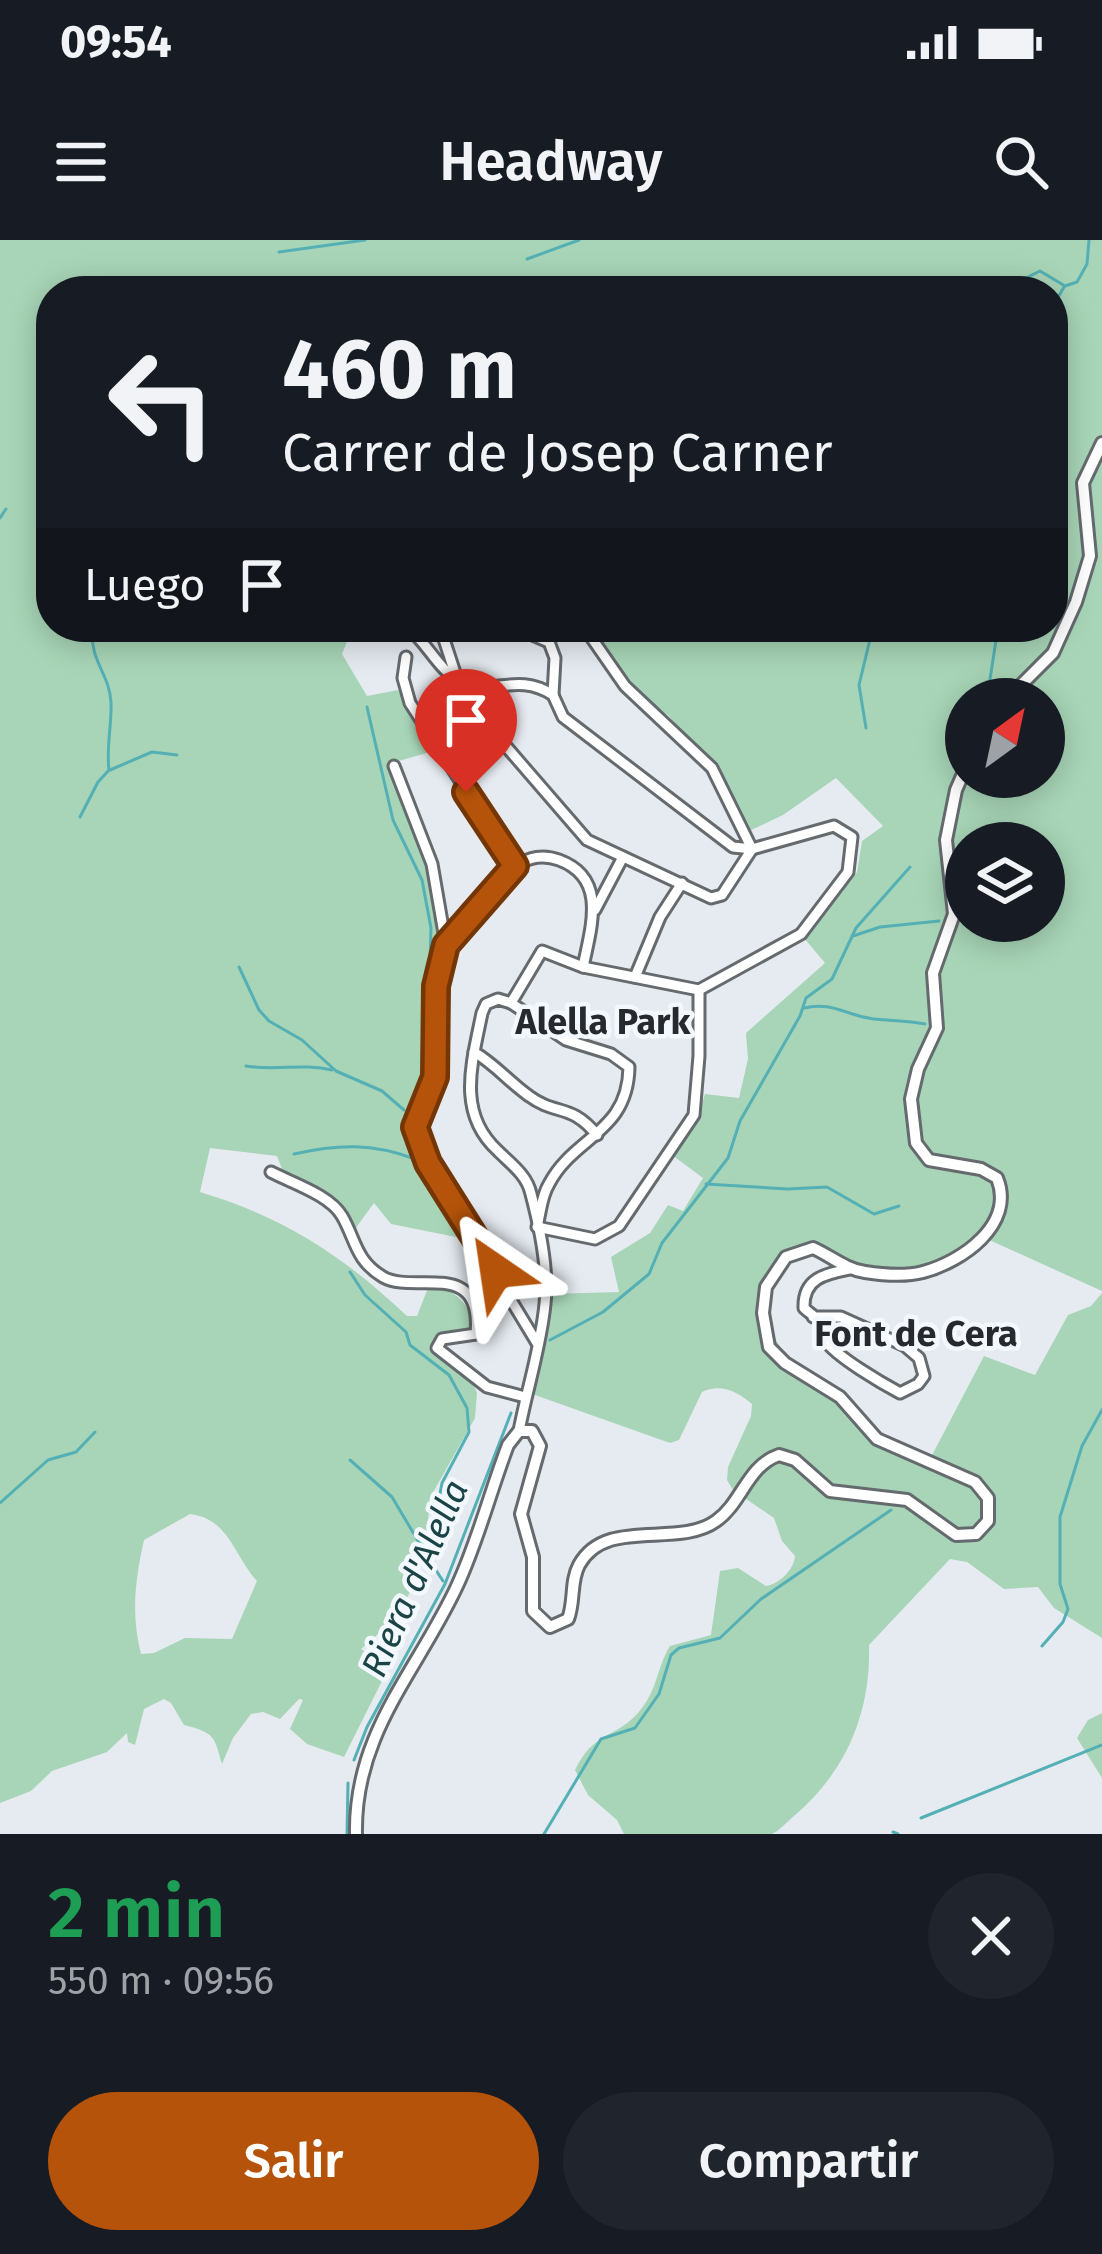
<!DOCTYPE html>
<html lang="es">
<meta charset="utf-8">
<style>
body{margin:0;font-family:"Fira Sans",sans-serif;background:#20242c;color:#f1f3f6;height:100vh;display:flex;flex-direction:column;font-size:45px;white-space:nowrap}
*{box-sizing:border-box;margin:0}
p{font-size:39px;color:#9ea1a6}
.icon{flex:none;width:66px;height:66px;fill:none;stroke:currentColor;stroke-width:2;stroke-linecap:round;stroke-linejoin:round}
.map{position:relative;height:1594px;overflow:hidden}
.drawer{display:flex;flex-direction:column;background:#171b24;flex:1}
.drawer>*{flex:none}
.top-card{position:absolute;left:36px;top:36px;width:1032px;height:366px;border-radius:48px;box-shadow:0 6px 30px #0003;background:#171b24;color:#f1f3f6;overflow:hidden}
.needle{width:78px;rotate:33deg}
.controls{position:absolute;left:945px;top:438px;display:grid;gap:24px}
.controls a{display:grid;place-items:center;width:120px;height:120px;border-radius:50%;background:#171b24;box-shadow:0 6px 30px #0003;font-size:60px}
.pin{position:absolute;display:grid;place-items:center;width:102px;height:102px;color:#fff;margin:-123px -51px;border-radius:50% 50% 50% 0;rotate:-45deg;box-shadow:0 0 12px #0007}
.pin .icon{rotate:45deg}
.me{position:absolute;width:132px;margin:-66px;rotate:328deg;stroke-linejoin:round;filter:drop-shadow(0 0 9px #0008)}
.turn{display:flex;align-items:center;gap:42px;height:252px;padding:0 48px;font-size:54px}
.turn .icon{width:156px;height:156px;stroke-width:2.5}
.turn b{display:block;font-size:84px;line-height:102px}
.then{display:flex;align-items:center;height:114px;padding:0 48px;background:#0003;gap:24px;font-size:45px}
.round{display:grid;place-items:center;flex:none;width:126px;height:126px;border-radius:63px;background:#20242c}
.headline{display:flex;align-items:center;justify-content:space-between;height:204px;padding:0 48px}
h1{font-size:72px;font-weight:600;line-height:90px;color:#1e9e55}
.cta{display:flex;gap:24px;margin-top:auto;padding:24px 48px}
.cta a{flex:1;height:138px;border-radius:72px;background:#b45309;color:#fff;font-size:48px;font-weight:600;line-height:138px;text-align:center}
.cta a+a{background:#20242c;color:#f1f3f6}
.status{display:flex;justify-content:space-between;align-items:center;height:84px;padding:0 60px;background:#171b24;direction:ltr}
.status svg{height:33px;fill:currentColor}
header{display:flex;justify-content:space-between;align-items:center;height:156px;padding:0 48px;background:#171b24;font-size:54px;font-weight:600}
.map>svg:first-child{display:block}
.green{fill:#a8d5b7;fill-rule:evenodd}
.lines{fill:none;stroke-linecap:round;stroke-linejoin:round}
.stream{stroke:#54b0b4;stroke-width:3}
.minor-casing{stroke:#656a6f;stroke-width:15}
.major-casing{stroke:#656a6f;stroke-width:16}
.minor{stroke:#fff;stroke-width:9}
.major{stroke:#fff;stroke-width:10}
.route-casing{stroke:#753606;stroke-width:30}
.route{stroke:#b45309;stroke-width:21}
.labels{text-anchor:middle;stroke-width:9;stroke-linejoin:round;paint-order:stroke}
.neighbourhood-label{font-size:36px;font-weight:bold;fill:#262a2e;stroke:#f3f8fe}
.water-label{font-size:36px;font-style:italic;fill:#1a4446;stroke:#f3f8fe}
</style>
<div class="status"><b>09:54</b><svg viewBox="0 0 49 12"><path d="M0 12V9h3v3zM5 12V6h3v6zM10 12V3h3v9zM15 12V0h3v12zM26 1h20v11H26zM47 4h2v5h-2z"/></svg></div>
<header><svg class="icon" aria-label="menu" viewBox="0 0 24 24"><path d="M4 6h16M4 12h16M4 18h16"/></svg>Headway<svg class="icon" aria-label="search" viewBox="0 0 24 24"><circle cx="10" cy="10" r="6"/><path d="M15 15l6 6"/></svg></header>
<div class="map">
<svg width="1102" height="1594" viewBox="0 0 1102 1594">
<rect width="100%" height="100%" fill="#e6ebf1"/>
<!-- green -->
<g class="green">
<path d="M0 0H1102V1051L987 999 916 1037 889 1041 809 1012 786 1024 772 1048 769 1089 786 1116 835 1149 883 1199 930 1219 984 1116 1035 1135 1068 1075 1091 1066 1102 1053V1398L1054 1368 1038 1347 1004 1349 967 1322 950 1319 869 1405C871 1473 846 1532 794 1576 788 1581 779 1591 772 1594 756 1594 650 1594 624 1594L617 1580 588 1555 575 1530C594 1491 614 1499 637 1474 658 1451 656 1429 670 1406L711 1395 720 1331 738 1328 766 1346C779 1344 794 1330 795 1316L782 1301 774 1278 733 1250 727 1240 728 1227 751 1176 752 1164C737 1151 720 1143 702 1152L679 1200 670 1203 532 1154 549 1054 619 1052 611 1017 650 993 668 965 683 971 703 938 672 915 696 882 705 854 739 858 748 819 746 793 825 723 804 698 857 632 862 601 883 586 836 538 783 575 749 591 706 512 683 494 669 476 638 455 590 387H1053V51H51V387H353L342 414 367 456 398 450 430 512 388 524C401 558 418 592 428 627 452 714 433 815 414 901L477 1013 456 997 391 984 374 963 355 989 339 962 284 934 277 916 210 908 200 952C286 978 342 1015 407 1076H417L428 1048C452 1047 464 1059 473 1079L470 1090 436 1096 429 1107 471 1139 477 1153 475 1178 431 1256 423 1321 400 1375 361 1409 389 1427 344 1517 307 1504 290 1489 303 1460 299 1459 280 1479 263 1472 251 1474 233 1498 222 1524C214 1497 216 1493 184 1485L171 1463 164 1459 144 1469 135 1505 128 1502 127 1493 107 1512 52 1531 31 1551 0 1563ZM966 459H1044V537H966ZM966 603H1044V681H966ZM190 1274C229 1279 233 1314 257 1341L232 1399 185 1398 154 1413 141 1414C131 1375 135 1340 144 1300Z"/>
<path d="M1102 1473V1538L1077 1498 1088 1480Z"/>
</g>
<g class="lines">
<!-- stream -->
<g class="stream">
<path d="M279 12 365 0"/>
<path d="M527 19 579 0"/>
<path d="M756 51 794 38H820L853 46 881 44"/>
<path d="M873 51C893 34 925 45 948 51"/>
<path d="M1000 51 1040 31 1065 46 1077 42 1087 24 1089 0"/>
<path d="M1053 66 1064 47"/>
<path d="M0 278 6 269"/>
<path d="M987 459 998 387"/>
<path d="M367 467 393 580 422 640 431 688 427 824C420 876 390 867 423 927"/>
<path d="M866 488 859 445 873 387"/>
<path d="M110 530 152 512 177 515"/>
<path d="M80 577 98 542 109 530C106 506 112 485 111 462 109 432 90 423 92 387"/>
<path d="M853 696 880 687 939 681"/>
<path d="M239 727 259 770 269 781 302 800 336 831 382 851 404 870"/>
<path d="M804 768C832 761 847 776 874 779 891 781 907 780 925 784"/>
<path d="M246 826C277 831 302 823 332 830"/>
<path d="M294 914C338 904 373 903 415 919"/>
<path d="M706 944 788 949 827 947 874 974 899 966"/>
<path d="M350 1032 365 1055 406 1092 410 1105 449 1135 467 1168 469 1192 442 1243 428 1318 443 1341"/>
<path d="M550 1100 603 1072 649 1034 662 1003 728 918 740 881 800 776 806 758 832 739 856 688 910 627"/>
<path d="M350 1220 392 1257 427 1316"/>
<path d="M0 1263 48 1220 76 1212 95 1192"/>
<path d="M1042 1406 1063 1382 1068 1369 1060 1344V1277L1082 1206 1102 1170"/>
<path d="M354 1520 367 1487 445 1344 511 1173"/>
<path d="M921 1578 1102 1505"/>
<path d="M893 1592 898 1594"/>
<path d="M347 1594 348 1543"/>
<path d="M544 1594 601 1499 635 1488 659 1454 671 1415 679 1408 720 1398 761 1359 891 1270"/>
</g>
<!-- minor casing -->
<g class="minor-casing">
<g id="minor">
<path d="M407 387C427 402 438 430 461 442 489 458 516 431 553 455L563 477 733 607 752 609 834 586 852 597 848 632 801 694 699 750"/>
<path d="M440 387 456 436"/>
<path d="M514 387 549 402 555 418 553 455"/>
<path d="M584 387 625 446 712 528 752 609"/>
<path d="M406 417 403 438 410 463 515 626"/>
<path d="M442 516 476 496 504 504 587 600 711 658 722 655 752 609"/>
<path d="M394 526 432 624 446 705"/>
<path d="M595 670 623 617"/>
<path d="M635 737 660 677 682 643"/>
<path d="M511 763 498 759 486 764 482 773C472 823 456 873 498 911 511 924 527 935 531 954 540 988 549 1029 545 1064 541 1106 527 1149 519 1191"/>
<path d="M511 763 566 800 611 814 629 827C628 893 574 896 549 944 542 955 541 969 538 982"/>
<path d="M511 763 542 711 583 727 699 750"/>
<path d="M474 812C496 825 509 842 529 856 556 876 571 863 597 895"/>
<path d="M271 932C292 943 330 955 342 976 356 1000 355 1020 383 1037 414 1055 483 1017 476 1094L442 1099 437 1108 487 1147 525 1157"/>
<path d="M537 987 595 999 619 986 694 875 699 816V750"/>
<path d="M813 1077H841L905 1106 919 1118 924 1136 918 1144 900 1153C883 1144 835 1116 825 1100 822 1095 823 1087 819 1081 815 1076 809 1073 804 1068 803 1038 825 1034 850 1029"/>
<path d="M537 1103 428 923 415 887 435 837 437 746 446 705 515 626C530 617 543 614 559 620 608 638 591 687 583 727"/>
</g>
</g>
<!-- major casing -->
<g class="major-casing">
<g id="major">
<path d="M1007 459 1053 413 1076 362 1090 316 1083 243 1102 203"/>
<path d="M356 1594C354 1493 417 1432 457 1346 478 1301 490 1252 508 1205L519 1191H532L540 1206 521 1274 533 1317V1371L550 1387 568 1379C575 1361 570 1342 579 1325 606 1276 677 1309 716 1281 742 1263 747 1226 779 1215L795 1220 830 1251 907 1260 956 1295 976 1294 988 1281V1258L975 1242 877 1199 840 1157 785 1123 769 1107 763 1073 766 1047 786 1017 813 1008C831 1016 845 1029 865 1032 884 1035 904 1037 923 1032 961 1022 1016 985 997 938L981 929 929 920 916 903 911 859 918 829 937 788 933 733 954 674 946 600 956 550 966 527"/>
</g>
</g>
<!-- minor -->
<use href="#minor" class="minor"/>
<!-- major -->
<use href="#major" class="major"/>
</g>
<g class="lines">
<!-- route casing -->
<g class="route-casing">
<path id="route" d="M466 552 515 626 446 705 436 746 435 837 415 887 428 923 496 1031"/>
</g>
<!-- route -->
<use href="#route" class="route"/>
</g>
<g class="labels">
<!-- neighbourhood labels -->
<g class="neighbourhood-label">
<text x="603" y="794">Alella Park</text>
<text x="916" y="1106">Font de Cera</text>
</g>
<!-- water labels -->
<g class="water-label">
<text transform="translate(414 1338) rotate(-66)" y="13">Riera d'Alella</text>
</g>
</g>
</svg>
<div class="controls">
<a><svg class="needle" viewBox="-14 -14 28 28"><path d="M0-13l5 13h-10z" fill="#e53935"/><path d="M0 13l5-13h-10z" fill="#9ea1a6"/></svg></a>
<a><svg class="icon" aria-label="layers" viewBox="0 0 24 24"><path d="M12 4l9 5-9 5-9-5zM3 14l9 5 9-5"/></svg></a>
</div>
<div class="pin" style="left:466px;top:552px;background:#d93025"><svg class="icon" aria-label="arrive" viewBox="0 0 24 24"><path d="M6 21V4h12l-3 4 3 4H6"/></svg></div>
<svg class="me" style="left:496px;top:1031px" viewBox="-20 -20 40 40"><path d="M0-17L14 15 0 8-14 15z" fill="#b45309" stroke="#fff" stroke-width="4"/></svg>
<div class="top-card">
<div class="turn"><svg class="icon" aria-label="left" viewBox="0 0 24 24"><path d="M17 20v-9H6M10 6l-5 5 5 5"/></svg><div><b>460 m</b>Carrer de Josep Carner</div></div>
<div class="then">Luego<svg class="icon" aria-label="arrive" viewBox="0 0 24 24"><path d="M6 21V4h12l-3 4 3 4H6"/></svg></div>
</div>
</div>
<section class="drawer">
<div class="headline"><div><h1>2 min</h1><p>550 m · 09:56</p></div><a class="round"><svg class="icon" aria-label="close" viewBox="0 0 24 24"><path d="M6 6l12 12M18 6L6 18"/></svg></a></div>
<div class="cta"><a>Salir</a><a>Compartir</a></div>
</section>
